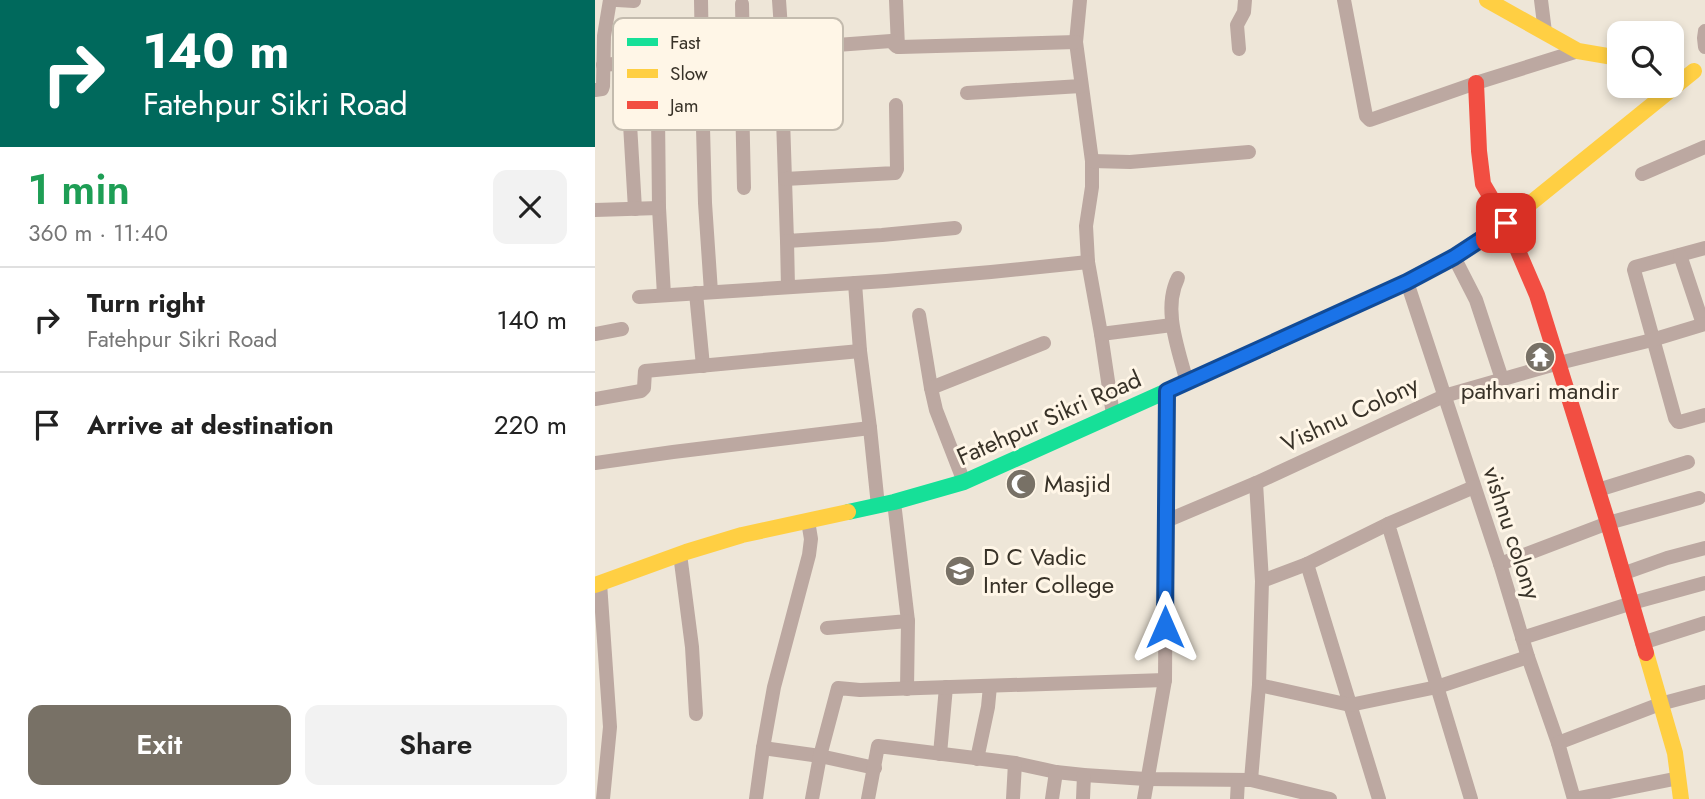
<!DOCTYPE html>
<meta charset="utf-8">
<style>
body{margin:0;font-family:Jost,sans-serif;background:#f2f2f2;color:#222;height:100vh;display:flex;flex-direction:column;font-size:26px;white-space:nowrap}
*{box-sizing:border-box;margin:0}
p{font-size:23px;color:#767676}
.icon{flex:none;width:38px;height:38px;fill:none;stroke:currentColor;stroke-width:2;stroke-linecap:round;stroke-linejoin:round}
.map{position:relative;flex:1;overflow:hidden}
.sheet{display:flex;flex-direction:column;background:#fff;width:595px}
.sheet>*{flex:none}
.hud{background:#00695c;color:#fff;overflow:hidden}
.tools{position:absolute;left:1012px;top:21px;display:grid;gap:14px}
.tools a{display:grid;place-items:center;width:77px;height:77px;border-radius:14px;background:#fff;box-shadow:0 4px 10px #0003;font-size:35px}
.pin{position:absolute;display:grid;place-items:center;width:60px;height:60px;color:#fff;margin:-30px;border-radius:14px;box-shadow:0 4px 10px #0006}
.me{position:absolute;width:77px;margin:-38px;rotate:0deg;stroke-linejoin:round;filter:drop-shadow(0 0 5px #0008)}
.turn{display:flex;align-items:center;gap:24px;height:147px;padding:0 28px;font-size:32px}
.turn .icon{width:91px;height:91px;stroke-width:2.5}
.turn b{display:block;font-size:49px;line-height:60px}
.round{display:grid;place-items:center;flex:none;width:74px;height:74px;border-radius:14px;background:#f2f2f2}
.overview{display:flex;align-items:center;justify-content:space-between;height:119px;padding:0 28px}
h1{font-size:42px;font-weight:600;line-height:52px;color:#1e9e55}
.button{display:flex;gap:14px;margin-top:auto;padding:14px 28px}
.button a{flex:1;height:80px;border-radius:14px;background:#787166;color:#fff;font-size:28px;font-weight:600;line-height:80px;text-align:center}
.button a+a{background:#f2f2f2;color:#222}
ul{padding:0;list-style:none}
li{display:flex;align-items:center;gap:21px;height:105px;padding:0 28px;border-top:2px solid #e0e0e0}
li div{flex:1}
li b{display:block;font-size:26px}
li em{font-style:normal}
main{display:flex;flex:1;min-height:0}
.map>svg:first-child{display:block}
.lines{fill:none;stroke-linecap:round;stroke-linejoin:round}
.street{stroke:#bca8a1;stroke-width:14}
.fast{stroke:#16e098;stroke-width:16}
.slow{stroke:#ffcf43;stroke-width:16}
.jam{stroke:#f24e42;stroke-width:16}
.route-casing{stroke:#114b97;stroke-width:18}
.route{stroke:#1a73e8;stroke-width:12}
.labels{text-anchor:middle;stroke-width:6;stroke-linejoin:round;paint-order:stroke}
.poi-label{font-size:24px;fill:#383228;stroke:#fff6e7;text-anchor:start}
.street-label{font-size:24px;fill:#383228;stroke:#fff6e7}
.key{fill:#fff6e7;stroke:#c3bbae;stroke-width:2}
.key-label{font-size:19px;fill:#383228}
</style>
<main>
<section class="sheet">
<div class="hud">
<div class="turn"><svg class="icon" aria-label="right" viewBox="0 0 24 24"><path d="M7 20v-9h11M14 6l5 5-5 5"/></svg><div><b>140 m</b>Fatehpur Sikri Road</div></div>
</div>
<div class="overview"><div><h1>1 min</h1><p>360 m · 11:40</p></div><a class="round"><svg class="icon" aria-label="close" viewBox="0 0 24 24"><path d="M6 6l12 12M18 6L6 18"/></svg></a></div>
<ul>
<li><svg class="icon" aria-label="right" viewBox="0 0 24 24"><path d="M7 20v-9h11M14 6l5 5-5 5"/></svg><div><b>Turn right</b><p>Fatehpur Sikri Road</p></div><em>140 m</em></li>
<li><svg class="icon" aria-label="arrive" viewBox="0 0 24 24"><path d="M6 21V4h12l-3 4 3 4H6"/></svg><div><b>Arrive at destination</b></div><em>220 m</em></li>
</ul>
<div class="button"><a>Exit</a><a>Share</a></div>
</section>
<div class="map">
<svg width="1110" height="799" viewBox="0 0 1110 799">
<rect width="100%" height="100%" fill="#eee6d8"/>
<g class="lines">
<!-- street -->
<g class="street">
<path d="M22 0 39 1"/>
<path d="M106 0 107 56"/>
<path d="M184 0 189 72 187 88 192 241 287 235 360 228"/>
<path d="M301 0 303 47"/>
<path d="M485 0 481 42 497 161V187L491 226 493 262 506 334 518 415"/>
<path d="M749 0 771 116 775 120 881 83 983 51"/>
<path d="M946 0 950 32"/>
<path d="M147 4 148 52"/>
<path d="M1110 31 1109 38 1110 47"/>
<path d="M644 49 642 25 649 12 650 0"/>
<path d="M146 52 149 188"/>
<path d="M8 65 148 52 296 41 301 46 305 47 481 42"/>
<path d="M0 90 7 89 8 86 9 36 15 0"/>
<path d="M107 90 110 203 116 292"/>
<path d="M372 93 486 86"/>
<path d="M63 114 64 208 69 295"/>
<path d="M35 124 40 209"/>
<path d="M497 161 535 162 654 152"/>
<path d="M1047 174 1110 147"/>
<path d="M190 179 300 173 302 169 301 105"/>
<path d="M0 210 64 208"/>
<path d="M192 241 193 287"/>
<path d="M1110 248 1040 267 1039 270 1080 418 1083 422H1085L1110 415"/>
<path d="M1085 255 1108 324"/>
<path d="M859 257 881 300 907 379"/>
<path d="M583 278C567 310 584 350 592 383"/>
<path d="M812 282 905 564 933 657 963 743 979 799"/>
<path d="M260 283 265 351 275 428 283 506"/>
<path d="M101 293 108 366"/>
<path d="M44 297 291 281 396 272 493 262"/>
<path d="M324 315 336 388 341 410 369 482"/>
<path d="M0 334 27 329"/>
<path d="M506 334 577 325"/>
<path d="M336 388 449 343"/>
<path d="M0 399 46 391 49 388 50 371 265 351"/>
<path d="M0 463 78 452 275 428"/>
<path d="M1003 490 1093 462"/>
<path d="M571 521 661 483 849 396 964 363 1057 340 1110 324"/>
<path d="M85 554 97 647 101 714"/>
<path d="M712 564 784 799"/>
<path d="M905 564 1013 523 1104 498"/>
<path d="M1027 574 1072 558 1110 548"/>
<path d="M667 581 712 564 793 524"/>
<path d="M5 583 15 727 8 799"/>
<path d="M232 628 313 621 299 502"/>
<path d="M927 638 1037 603 1110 583"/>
<path d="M1047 643 1110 623"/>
<path d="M664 685 755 705 842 687 933 657"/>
<path d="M312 689 313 621"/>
<path d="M963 743 1065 704 1110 692"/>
<path d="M168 748 225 756 280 768"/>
<path d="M345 754 351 687"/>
<path d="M382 759 393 707 395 686"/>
<path d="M656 780 664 685 667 581 661 483"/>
<path d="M161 799 168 748 179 687 214 555 216 539 213 521"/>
<path d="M217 799 225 756 243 688 265 690 570 680"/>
<path d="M273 799 283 746 420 763 461 772 489 775 551 779 656 780 735 799"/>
<path d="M418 799 420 763"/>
<path d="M457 799 461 772"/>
<path d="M488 799 489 775"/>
<path d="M549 799 570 680 572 391"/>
<path d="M642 799 643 780"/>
<path d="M876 799 793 524 879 487"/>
<path d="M979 799 1084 778"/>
</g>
<!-- fast -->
<path class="fast" d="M253 512 299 502 369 482 692 337"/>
<!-- slow -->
<g class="slow">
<path d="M892 0 983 51 1024 58"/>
<path d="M692 337 812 282 859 257 911 223 1099 71"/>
<path d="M0 585 91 552 147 535 253 512"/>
<path d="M1051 653 1080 753 1086 799"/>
</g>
<!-- jam -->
<path class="jam" d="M881 83 884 151 888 184 911 223 942 295 1013 523 1051 653"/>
</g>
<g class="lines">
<!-- route casing -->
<g class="route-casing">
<path id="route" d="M570 627 572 391 812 282 859 257 911 223"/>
</g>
<!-- route -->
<use href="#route" class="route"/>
</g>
<!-- icons -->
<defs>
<g id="temple-disc" transform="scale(1.575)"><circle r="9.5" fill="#787166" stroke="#fff6e7"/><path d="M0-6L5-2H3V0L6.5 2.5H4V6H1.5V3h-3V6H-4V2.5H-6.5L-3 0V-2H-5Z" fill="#fff"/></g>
<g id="mosque-disc" transform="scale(1.575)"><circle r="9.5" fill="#787166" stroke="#fff6e7"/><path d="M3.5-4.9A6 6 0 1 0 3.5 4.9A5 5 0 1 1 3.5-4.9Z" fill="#fff"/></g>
<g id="university-disc" transform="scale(1.575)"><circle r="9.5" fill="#787166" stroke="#fff6e7"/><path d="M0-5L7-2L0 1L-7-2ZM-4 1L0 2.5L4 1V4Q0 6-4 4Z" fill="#fff"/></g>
</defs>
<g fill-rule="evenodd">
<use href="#temple-disc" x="945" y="357"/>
<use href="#mosque-disc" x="426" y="484"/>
<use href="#university-disc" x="365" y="571"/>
</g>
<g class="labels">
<!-- poi labels -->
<g class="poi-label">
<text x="945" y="399" text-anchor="middle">pathvari mandir</text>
<text x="449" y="492">Masjid</text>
<text x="388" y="565">D C Vadic<tspan x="388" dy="28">Inter College</tspan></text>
</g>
<!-- street labels -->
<g class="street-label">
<text transform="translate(755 414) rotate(-25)" y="8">Vishnu Colony</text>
<text transform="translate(454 418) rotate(-24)" y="8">Fatehpur Sikri Road</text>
<text transform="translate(917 533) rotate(72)" y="8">vishnu colony</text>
</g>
</g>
<!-- legend -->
<rect x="18" y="18" width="230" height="112" rx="10" class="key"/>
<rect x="32" y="38" width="31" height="8" fill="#16e098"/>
<rect x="32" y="69" width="31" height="9" fill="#ffcf43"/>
<rect x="32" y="101" width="31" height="8" fill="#f24e42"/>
<g class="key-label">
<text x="75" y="49">Fast</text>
<text x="75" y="80">Slow</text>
<text x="75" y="112">Jam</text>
</g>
</svg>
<div class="tools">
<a><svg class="icon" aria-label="search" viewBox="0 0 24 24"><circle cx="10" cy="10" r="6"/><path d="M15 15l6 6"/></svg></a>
</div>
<div class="pin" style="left:911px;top:223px;background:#d93025"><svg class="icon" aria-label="arrive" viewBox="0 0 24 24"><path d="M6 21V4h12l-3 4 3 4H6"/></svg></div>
<svg class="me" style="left:570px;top:627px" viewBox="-20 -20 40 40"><path d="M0-17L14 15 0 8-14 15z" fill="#1a73e8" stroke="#fff" stroke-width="4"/></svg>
</div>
</main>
